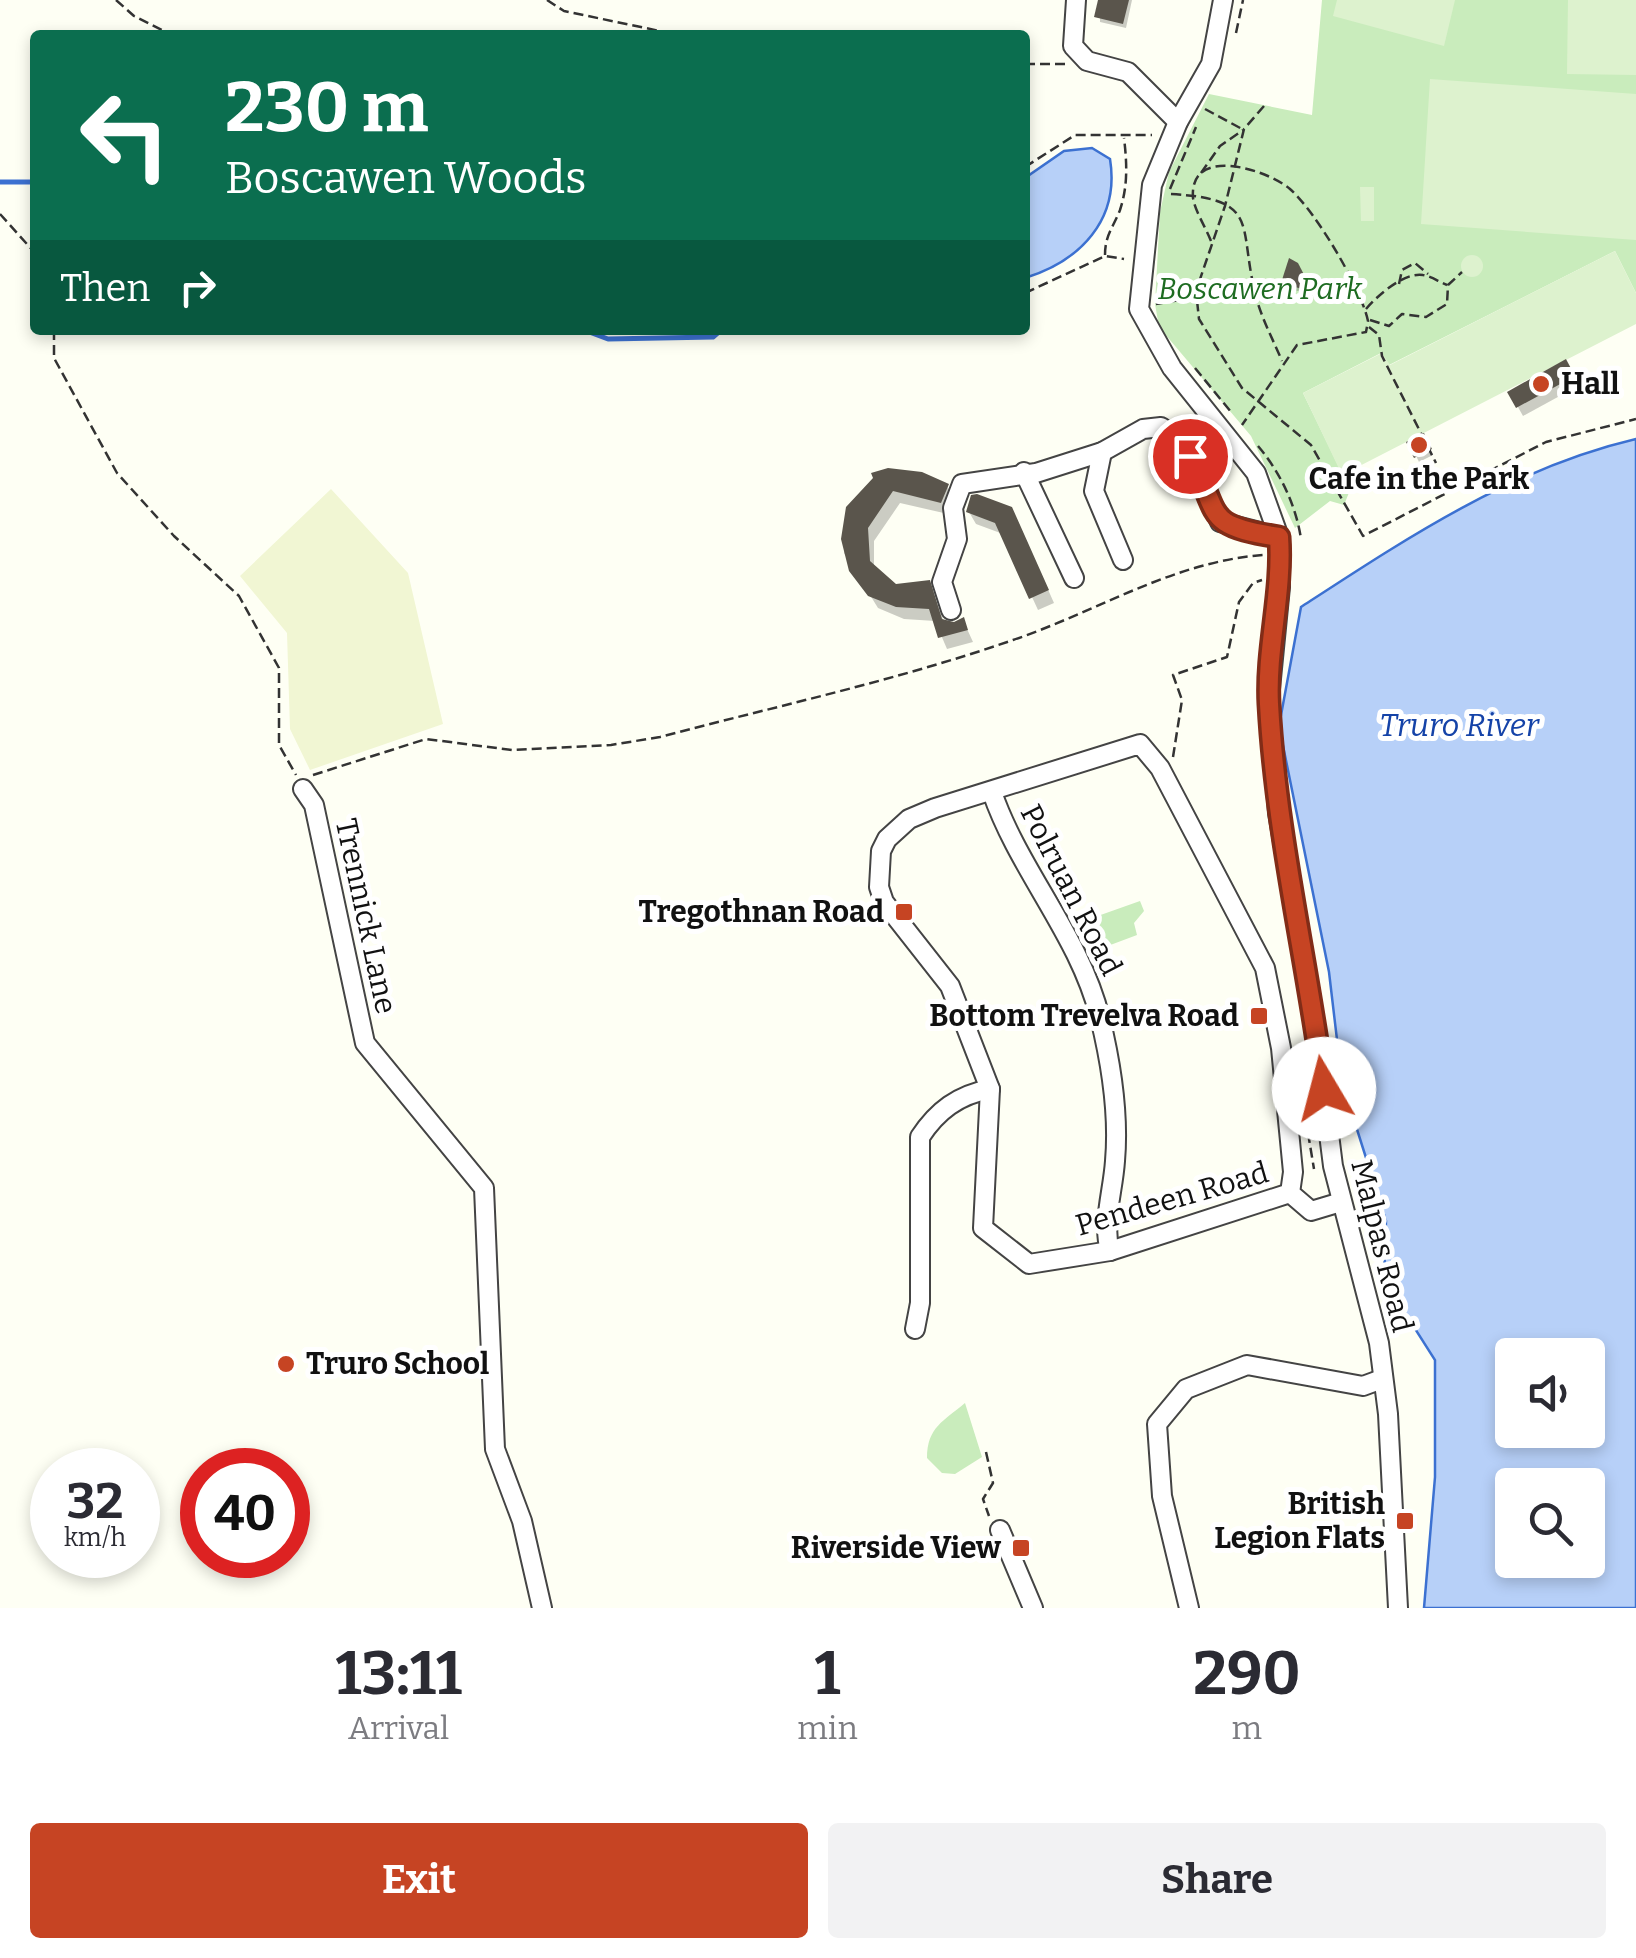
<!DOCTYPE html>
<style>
body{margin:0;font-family:Bitter,serif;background:#f2f2f3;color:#2b2b33;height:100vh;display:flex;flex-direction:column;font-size:38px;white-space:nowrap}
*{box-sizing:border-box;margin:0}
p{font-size:32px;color:#7c7c81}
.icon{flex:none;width:55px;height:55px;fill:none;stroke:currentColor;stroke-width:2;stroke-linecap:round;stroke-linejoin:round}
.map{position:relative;height:1608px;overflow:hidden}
.details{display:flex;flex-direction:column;background:#fff;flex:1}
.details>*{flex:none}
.hud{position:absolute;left:30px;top:30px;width:1000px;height:305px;border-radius:10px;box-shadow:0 5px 15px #0003;background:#0b6e4f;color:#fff;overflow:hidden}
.buttons{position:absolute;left:1495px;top:1338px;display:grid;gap:20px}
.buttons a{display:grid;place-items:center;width:110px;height:110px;border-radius:10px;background:#fff;box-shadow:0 5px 15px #0003;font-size:50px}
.speed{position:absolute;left:30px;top:1448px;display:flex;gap:20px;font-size:50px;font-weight:700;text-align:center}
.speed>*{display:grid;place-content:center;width:130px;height:130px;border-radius:50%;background:#fff;box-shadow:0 5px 15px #0003;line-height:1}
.speed small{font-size:25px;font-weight:400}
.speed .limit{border:15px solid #d22;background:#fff;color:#111}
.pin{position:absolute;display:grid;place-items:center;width:85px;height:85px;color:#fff;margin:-42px;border:5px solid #fff;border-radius:50%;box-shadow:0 2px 10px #0007}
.me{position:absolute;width:110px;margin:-55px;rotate:352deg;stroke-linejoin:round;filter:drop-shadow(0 0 8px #0008)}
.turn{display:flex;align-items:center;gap:35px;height:210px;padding:0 30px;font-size:45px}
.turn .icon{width:130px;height:130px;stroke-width:2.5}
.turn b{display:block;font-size:70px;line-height:85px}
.then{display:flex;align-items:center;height:95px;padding:0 30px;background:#0003;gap:20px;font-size:38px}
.eta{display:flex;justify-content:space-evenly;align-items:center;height:170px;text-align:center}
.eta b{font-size:60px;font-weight:700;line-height:70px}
.primary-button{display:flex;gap:20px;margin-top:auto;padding:20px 30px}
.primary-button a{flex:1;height:115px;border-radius:10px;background:#c64423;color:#fff;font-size:40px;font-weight:700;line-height:115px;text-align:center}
.primary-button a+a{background:#f2f2f3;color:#2b2b33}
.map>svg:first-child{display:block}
.farmland{fill:#f1f6d3}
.green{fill:#c9ecbc}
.pitch{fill:#ddf2ce}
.water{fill:#b7d0f8;stroke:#3c71d1;stroke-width:2.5;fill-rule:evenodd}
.shadow{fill:#0003}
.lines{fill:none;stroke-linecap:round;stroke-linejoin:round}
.stream{stroke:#3c71d1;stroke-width:5}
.building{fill:#5a554c}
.minor-casing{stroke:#444;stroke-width:22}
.path{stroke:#333;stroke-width:2.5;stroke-dasharray:10 5;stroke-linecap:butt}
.minor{stroke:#fff;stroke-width:18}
.route-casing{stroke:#812c17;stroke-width:25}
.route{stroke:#c64423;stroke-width:18}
.poi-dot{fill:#c64423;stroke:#fff;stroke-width:4}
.labels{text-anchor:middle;stroke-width:10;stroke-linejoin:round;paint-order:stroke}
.park-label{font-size:30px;font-style:italic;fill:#1e6c21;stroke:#fff}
.poi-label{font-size:30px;font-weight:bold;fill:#111;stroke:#fff;text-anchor:end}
.street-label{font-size:30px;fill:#111;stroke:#fff}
.water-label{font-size:32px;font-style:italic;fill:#1543a8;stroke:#fff}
</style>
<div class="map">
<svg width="1636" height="1608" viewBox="0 0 1636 1608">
<rect width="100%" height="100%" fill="#fefff4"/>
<!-- farmland -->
<path class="farmland" d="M331 489 408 573 443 724 310 770 290 729 287 633 240 576Z"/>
<!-- green -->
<g class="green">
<path d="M1322 0H1636V293L1615 251 1389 365 1381 353 1303 393 1350 490 1344 505 1330 501 1295 528 1251 436 1159 327 1155 304 1160 212 1169 172 1209 94 1312 115Z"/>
<path d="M1140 901 1144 911 1134 923 1137 935 1089 953 1078 923Z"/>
<path d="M965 1403 982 1457 955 1474 942 1473 927 1458C927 1427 944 1421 965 1403Z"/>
</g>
<!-- pitch -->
<g class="pitch">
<path d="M1337 0H1455L1444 46 1333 16Z"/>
<path d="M1568 0H1636V75L1567 74Z"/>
<path d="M1430 79 1636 94V240L1421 224Z"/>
<path d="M1360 187H1374V221H1361Z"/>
<path d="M1615 251 1636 293V324L1342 475 1303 393 1382 353 1390 365Z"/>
<circle cx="1472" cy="266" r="11"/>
</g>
<!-- water -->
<g class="water">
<path d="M1092 148 1110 159C1120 220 1080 261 1025 278V178L1064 151Z"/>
<path d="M1636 439V1608H1424L1435 1477V1360L1384 1280 1386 1221 1342 1082 1329 972 1279 726 1301 607C1407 538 1512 468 1636 439ZM1512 1355H1588V1430H1512ZM1512 1485H1588V1560H1512Z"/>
</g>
<!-- shadow -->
<g class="shadow">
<path d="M1100 0H1132L1126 28 1100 22Z"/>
<path d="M1297 265 1312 295 1287 288 1284 283Z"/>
<path d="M1565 363 1578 386 1523 416 1510 393Z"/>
<path d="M1423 436 1433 455 1419 462 1410 443Z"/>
<path d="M876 478 947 486 954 498 948 514 900 503 874 541V570L903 589 929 582 944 622 954 625 963 620 973 642 947 649 935 621 904 619 878 608 844 553 849 508Z"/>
<path d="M969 512 1018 522 1054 603 1038 610 1003 534 976 524Z"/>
</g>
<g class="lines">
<!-- stream -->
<g class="stream">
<path d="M0 182H35"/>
<path d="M584 330 608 339 713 337 721 330"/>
</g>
</g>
<!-- building -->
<g class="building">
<path d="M1098 0H1129L1123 24 1094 17Z"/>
<path d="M1289 258 1298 263 1313 292 1281 283Z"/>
<path d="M1566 359 1575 376 1516 408 1507 392Z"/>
<path d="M1424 433 1432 449 1414 458 1406 442Z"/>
<path d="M888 468 922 472 949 484 941 503 893 491 868 528 870 561 896 584 930 580 942 619 954 622 964 617 968 630 938 638 929 609 896 607 868 596 849 571 841 539 846 507 873 478 871 473Z"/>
<path d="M977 494 1012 507 1049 590 1029 599 995 523 966 512 971 495Z"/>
</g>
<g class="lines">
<!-- minor casing -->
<g class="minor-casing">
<g id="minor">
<path d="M1076 0 1073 46 1087 61 1128 72 1178 122"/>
<path d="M1223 0 1211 64 1178 122 1152 185 1139 309 1172 368 1256 473 1279 537 1280 587 1269 699 1278 813 1316 1031 1333 1166 1379 1343 1388 1414 1398 1608"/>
<path d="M1102 452 1094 491 1123 560"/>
<path d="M1024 472 1074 578"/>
<path d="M951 610 942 582 957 539 953 508 962 484 1036 473 1102 452 1143 429 1161 427 1177 438 1190 456 1220 522 1279 537"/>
<path d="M303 789 314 805 365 1043 484 1188 495 1449 522 1521 542 1608"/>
<path d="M992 792C1019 871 1080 936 1100 1018 1111 1063 1119 1115 1115 1161 1113 1192 1102 1222 1110 1251"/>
<path d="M1290 1193 1293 1172 1281 1048 1265 968 1160 768 1140 744 935 808 909 819 887 839 881 851 879 887 884 902 950 986 990 1089 983 1228 1029 1264 1110 1251 1290 1193 1311 1211 1341 1202"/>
<path d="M915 1329 920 1303V1137C937 1111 958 1095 990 1089"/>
<path d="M1000 1530 1033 1608"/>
<path d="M1189 1608 1162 1496 1157 1424 1186 1389 1247 1365 1363 1386 1382 1379"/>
</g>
</g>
<!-- path -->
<g class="path">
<path d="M116 0 134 16 172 35"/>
<path d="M547 0 564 11 679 35"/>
<path d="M1236 33 1243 0"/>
<path d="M1025 64H1066"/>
<path d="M1264 106 1244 129 1225 206 1196 291 1199 319 1242 388 1311 445 1363 536 1546 442 1636 419"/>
<path d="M1205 109 1242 129"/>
<path d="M1025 167 1075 135H1152"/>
<path d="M1201 173 1220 146 1243 130"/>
<path d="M1170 189 1196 127"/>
<path d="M1171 194C1259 199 1239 223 1254 288 1259 314 1272 337 1282 361"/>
<path d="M0 214 35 253"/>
<path d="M1211 241C1206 228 1195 211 1193 198 1189 144 1268 170 1290 189 1316 212 1361 288 1368 321L1366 332 1297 345 1242 425"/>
<path d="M1105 255C1105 235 1113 228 1120 210 1128 186 1127 163 1124 138"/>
<path d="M1399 284 1402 270 1415 263 1428 274"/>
<path d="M1025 293 1105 256 1124 259"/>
<path d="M1156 304 1252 288"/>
<path d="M1366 309C1378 295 1404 272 1423 275 1431 276 1439 282 1447 285"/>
<path d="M1370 320 1389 326 1402 314 1426 317 1447 304 1448 285 1462 272"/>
<path d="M1369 327 1379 335 1382 356 1436 463"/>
<path d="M54 330V358L117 473 174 536 239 596 279 668V745L296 775"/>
<path d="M1195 368 1231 412"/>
<path d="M1258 446C1280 472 1296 505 1301 539"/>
<path d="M1173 757 1182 700 1173 675 1227 657 1239 602 1253 583 1262 580"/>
<path d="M313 775 426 739 512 750 611 745 660 737C777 706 898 680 1013 640 1096 612 1174 561 1264 555"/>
<path d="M1308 1133 1314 1169"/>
<path d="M986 1452 993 1483 983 1499 989 1516"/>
</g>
<!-- minor -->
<use href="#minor" class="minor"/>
</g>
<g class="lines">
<!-- route casing -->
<g class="route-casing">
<path id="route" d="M1190 456C1222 516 1201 525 1279 537 1283 593 1266 648 1269 704 1276 834 1307 960 1324 1089"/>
</g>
<!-- route -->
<use href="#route" class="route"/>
</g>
<!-- markers -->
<g class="poi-dot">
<circle cx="1541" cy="384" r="10"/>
<circle cx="1419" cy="445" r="10"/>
<rect x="894" y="902" width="20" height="20" rx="5"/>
<rect x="1249" y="1006" width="20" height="20" rx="5"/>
<circle cx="286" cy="1364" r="10"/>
<rect x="1395" y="1511" width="20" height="20" rx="5"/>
<rect x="1011" y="1538" width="20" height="20" rx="5"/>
</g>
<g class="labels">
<!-- park labels -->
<g class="park-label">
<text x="1260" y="299">Boscawen Park</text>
</g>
<!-- poi labels -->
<g class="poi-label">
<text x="1561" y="394" text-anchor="start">Hall</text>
<text x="1419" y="489" text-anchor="middle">Cafe in the Park</text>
<text x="884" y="922">Tregothnan Road</text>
<text x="1239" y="1026">Bottom Trevelva Road</text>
<text x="306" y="1374" text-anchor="start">Truro School</text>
<text x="1385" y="1514">British<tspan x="1385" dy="34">Legion Flats</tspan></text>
<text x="1001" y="1558">Riverside View</text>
</g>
<!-- street labels -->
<g class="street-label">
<text transform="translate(1071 890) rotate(63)" y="10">Polruan Road</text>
<text transform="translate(366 916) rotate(78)" y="10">Trennick Lane</text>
<text transform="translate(1172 1199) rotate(-16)" y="10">Pendeen Road</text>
<text transform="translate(1382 1246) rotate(76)" y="10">Malpas Road</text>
</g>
<!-- water labels -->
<g class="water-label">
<text x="1459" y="736">Truro River</text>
</g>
</g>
</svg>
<div class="buttons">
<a><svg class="icon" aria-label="sound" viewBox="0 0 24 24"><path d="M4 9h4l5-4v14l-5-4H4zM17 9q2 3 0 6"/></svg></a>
<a><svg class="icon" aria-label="search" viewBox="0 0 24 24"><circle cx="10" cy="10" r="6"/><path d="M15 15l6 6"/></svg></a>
</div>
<div class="speed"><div>32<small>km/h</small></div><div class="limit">40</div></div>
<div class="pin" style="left:1190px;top:456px;background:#d93025"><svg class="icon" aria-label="arrive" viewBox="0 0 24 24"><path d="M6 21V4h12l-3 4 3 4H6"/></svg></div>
<svg class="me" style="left:1324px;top:1089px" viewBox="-20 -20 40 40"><circle r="19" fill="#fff"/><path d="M0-13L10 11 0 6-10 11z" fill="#c64423"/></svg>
<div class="hud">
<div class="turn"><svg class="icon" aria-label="left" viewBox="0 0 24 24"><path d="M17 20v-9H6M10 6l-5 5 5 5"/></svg><div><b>230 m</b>Boscawen Woods</div></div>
<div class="then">Then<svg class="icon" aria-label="right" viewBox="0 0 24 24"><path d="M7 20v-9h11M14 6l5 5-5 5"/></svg></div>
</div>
</div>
<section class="details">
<div class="eta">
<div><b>13:11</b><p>Arrival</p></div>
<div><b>1</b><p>min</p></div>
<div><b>290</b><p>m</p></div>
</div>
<div class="primary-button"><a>Exit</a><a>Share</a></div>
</section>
